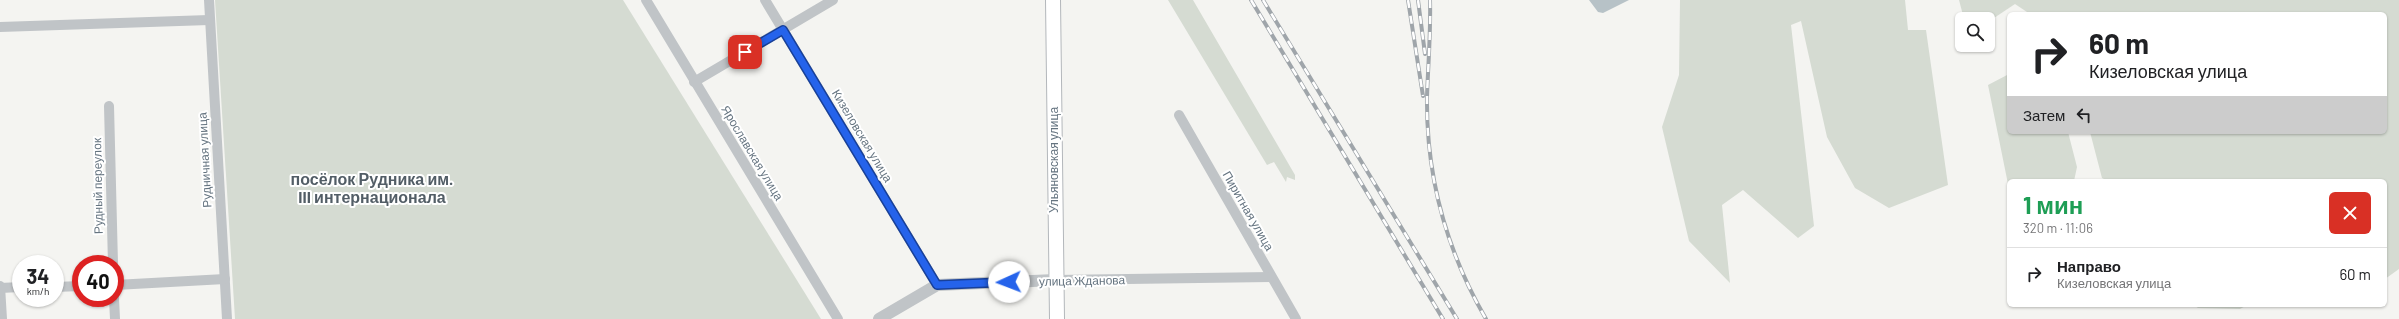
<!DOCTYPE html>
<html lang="ru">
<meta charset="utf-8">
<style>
body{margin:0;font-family:Barlow,sans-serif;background:#f6f6f6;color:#202124;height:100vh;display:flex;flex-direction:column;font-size:15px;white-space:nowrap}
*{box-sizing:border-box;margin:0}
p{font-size:13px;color:#757577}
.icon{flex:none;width:22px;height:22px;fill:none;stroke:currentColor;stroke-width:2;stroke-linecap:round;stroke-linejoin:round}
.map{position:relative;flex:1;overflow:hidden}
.side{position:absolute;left:2007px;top:179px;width:380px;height:128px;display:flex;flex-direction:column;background:#fff;border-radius:6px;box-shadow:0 1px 3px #0004}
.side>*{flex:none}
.top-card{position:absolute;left:2007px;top:12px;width:380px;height:122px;border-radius:6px;box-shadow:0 1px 3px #0004;background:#fff;color:#202124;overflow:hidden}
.controls{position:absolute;left:1955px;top:12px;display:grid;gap:8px}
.controls a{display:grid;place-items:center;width:40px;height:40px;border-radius:6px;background:#fff;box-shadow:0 1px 3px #0004;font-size:20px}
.speed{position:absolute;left:12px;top:255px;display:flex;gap:8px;font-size:20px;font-weight:700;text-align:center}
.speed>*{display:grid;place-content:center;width:52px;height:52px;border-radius:50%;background:#fff;box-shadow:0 1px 3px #0004;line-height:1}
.speed small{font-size:10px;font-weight:400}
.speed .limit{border:6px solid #d22;background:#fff;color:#111}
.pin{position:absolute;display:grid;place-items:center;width:34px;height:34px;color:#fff;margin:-17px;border-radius:8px;box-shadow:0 2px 6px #0006}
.me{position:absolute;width:44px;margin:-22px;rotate:268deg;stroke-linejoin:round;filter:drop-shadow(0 0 3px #0008)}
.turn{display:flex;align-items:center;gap:14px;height:84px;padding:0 16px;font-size:18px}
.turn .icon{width:52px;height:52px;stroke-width:2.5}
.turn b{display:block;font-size:28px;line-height:34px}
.then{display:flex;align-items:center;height:38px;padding:0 16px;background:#0003;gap:8px;font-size:15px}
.round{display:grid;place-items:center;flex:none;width:42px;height:42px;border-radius:6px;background:#f6f6f6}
.headline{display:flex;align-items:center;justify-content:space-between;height:68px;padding:0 16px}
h1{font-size:24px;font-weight:700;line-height:30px;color:#1e9e55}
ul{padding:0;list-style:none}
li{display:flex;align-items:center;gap:12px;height:52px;padding:0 16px;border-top:1px solid #e0e0e0}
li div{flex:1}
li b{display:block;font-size:15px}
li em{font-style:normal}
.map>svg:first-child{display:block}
.green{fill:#d5dbd2}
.water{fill:#b7c2c7}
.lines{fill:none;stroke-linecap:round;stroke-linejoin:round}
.secondary-casing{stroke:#b3b7bb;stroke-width:16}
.minor{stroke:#c0c4c7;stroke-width:10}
.tertiary{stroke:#c0c4c7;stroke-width:12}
.secondary{stroke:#fff;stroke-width:14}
.rail-casing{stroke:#9fa5aa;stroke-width:4}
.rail{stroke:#fff;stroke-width:2.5;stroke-dasharray:8;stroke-linecap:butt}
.route-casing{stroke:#184099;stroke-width:10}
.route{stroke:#2563eb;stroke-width:7}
.labels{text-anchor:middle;stroke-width:4;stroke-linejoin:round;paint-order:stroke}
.street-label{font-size:12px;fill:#657480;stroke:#fff}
.district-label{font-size:16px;font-weight:bold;fill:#525d66;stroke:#fff}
</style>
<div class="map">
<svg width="2399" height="319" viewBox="0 0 2399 319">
<rect width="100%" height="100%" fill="#f4f4f1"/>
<!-- green -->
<g class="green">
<path d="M215 0H623L821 319H235Z"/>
<path d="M1168 0H1193L1295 175V180L1287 177 1286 182 1274 162 1267 165Z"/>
<path d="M1680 0H1905L1908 30H1926L1948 185 1889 208 1855 188 1827 137 1801 21 1791 25 1814 226 1798 238 1743 190 1722 205 1730 283 1689 241 1662 127 1679 75Z"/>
<path d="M1959 0H2399V269L2385 279V181H2108L2102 178 2090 132H2385V14H2030L2015 4 1988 22V19H1964Z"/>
<path d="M2009 74V132H2068L2077 167 2074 181H2009V189L1988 85Z"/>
<path d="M2194 305H2247L2240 309 2198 308Z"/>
</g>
<!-- water -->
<path class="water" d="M1589 0H1629L1603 13 1598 12Z"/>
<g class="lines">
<!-- secondary casing -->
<g class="secondary-casing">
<path id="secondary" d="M1053 0 1057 319"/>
</g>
<!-- minor -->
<g class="minor">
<path d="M209 0 227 319"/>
<path d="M646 0 838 319"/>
<path d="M765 0 937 285"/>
<path d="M0 27 209 20"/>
<path d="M694 82 833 0"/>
<path d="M109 106 113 264"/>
<path d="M1179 115 1296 319"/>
<path d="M1055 280 1271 277"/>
<path d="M115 285 225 279"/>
<path d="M0 286 2 319"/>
<path d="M55 287 81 286"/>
<path d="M0 288 21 287"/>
<path d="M114 298 115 319"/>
</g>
<!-- tertiary -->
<path class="tertiary" d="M879 319 937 285 1055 280"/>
<!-- secondary -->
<use href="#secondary" class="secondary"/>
<!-- rail casing -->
<g class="rail-casing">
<g id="rail">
<path d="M1251 0 1443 319"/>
<path d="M1263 0 1457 319"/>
<path d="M1408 0 1423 96"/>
<path d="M1418 0 1425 54"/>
<path d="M1430 0C1431 32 1428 65 1427 97 1426 177 1446 250 1486 319"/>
</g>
</g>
<!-- rail -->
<use href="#rail" class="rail"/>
</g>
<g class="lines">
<!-- route casing -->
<g class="route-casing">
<path id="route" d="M745 52 783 30 937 285 1009 282"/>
</g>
<!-- route -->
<use href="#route" class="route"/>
</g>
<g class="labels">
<!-- street labels -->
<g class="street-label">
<text transform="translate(862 136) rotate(59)" y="4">Кизеловская улица</text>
<text transform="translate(752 153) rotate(59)" y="4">Ярославская улица</text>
<text transform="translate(205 160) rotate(-93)" y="4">Рудничная улица</text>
<text transform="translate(1054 160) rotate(-90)" y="4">Ульяновская улица</text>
<text transform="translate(98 186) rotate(-91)" y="4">Рудный переулок</text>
<text transform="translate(1248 211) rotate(60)" y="4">Пиритная улица</text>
<text transform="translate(1082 281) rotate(-1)" y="4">улица Жданова</text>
</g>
<!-- district labels -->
<g class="district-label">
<text x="372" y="185">посёлок Рудника им.<tspan x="372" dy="18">III интернационала</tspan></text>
</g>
</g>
</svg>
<div class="controls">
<a><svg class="icon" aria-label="search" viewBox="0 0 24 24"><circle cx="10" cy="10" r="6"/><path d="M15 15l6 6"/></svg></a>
</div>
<div class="speed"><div>34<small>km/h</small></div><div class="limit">40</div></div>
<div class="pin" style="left:745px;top:52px;background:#d93025"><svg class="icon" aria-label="arrive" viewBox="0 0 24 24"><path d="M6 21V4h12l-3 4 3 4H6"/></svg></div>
<svg class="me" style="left:1009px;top:282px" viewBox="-20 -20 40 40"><circle r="19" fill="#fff"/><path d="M0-13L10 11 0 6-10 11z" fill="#2563eb"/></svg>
<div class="top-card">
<div class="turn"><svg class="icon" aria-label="right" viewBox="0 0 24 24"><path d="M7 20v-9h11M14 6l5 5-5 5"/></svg><div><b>60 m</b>Кизеловская улица</div></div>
<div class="then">Затем<svg class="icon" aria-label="left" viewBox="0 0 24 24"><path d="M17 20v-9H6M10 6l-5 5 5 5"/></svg></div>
</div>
<section class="side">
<div class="headline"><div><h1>1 мин</h1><p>320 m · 11:06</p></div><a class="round" style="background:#d93025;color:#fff"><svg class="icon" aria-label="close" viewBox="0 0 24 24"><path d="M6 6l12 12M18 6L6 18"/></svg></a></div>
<ul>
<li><svg class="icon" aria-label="right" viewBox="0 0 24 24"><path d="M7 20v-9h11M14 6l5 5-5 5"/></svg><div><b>Направо</b><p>Кизеловская улица</p></div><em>60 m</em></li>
</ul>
</section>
</div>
